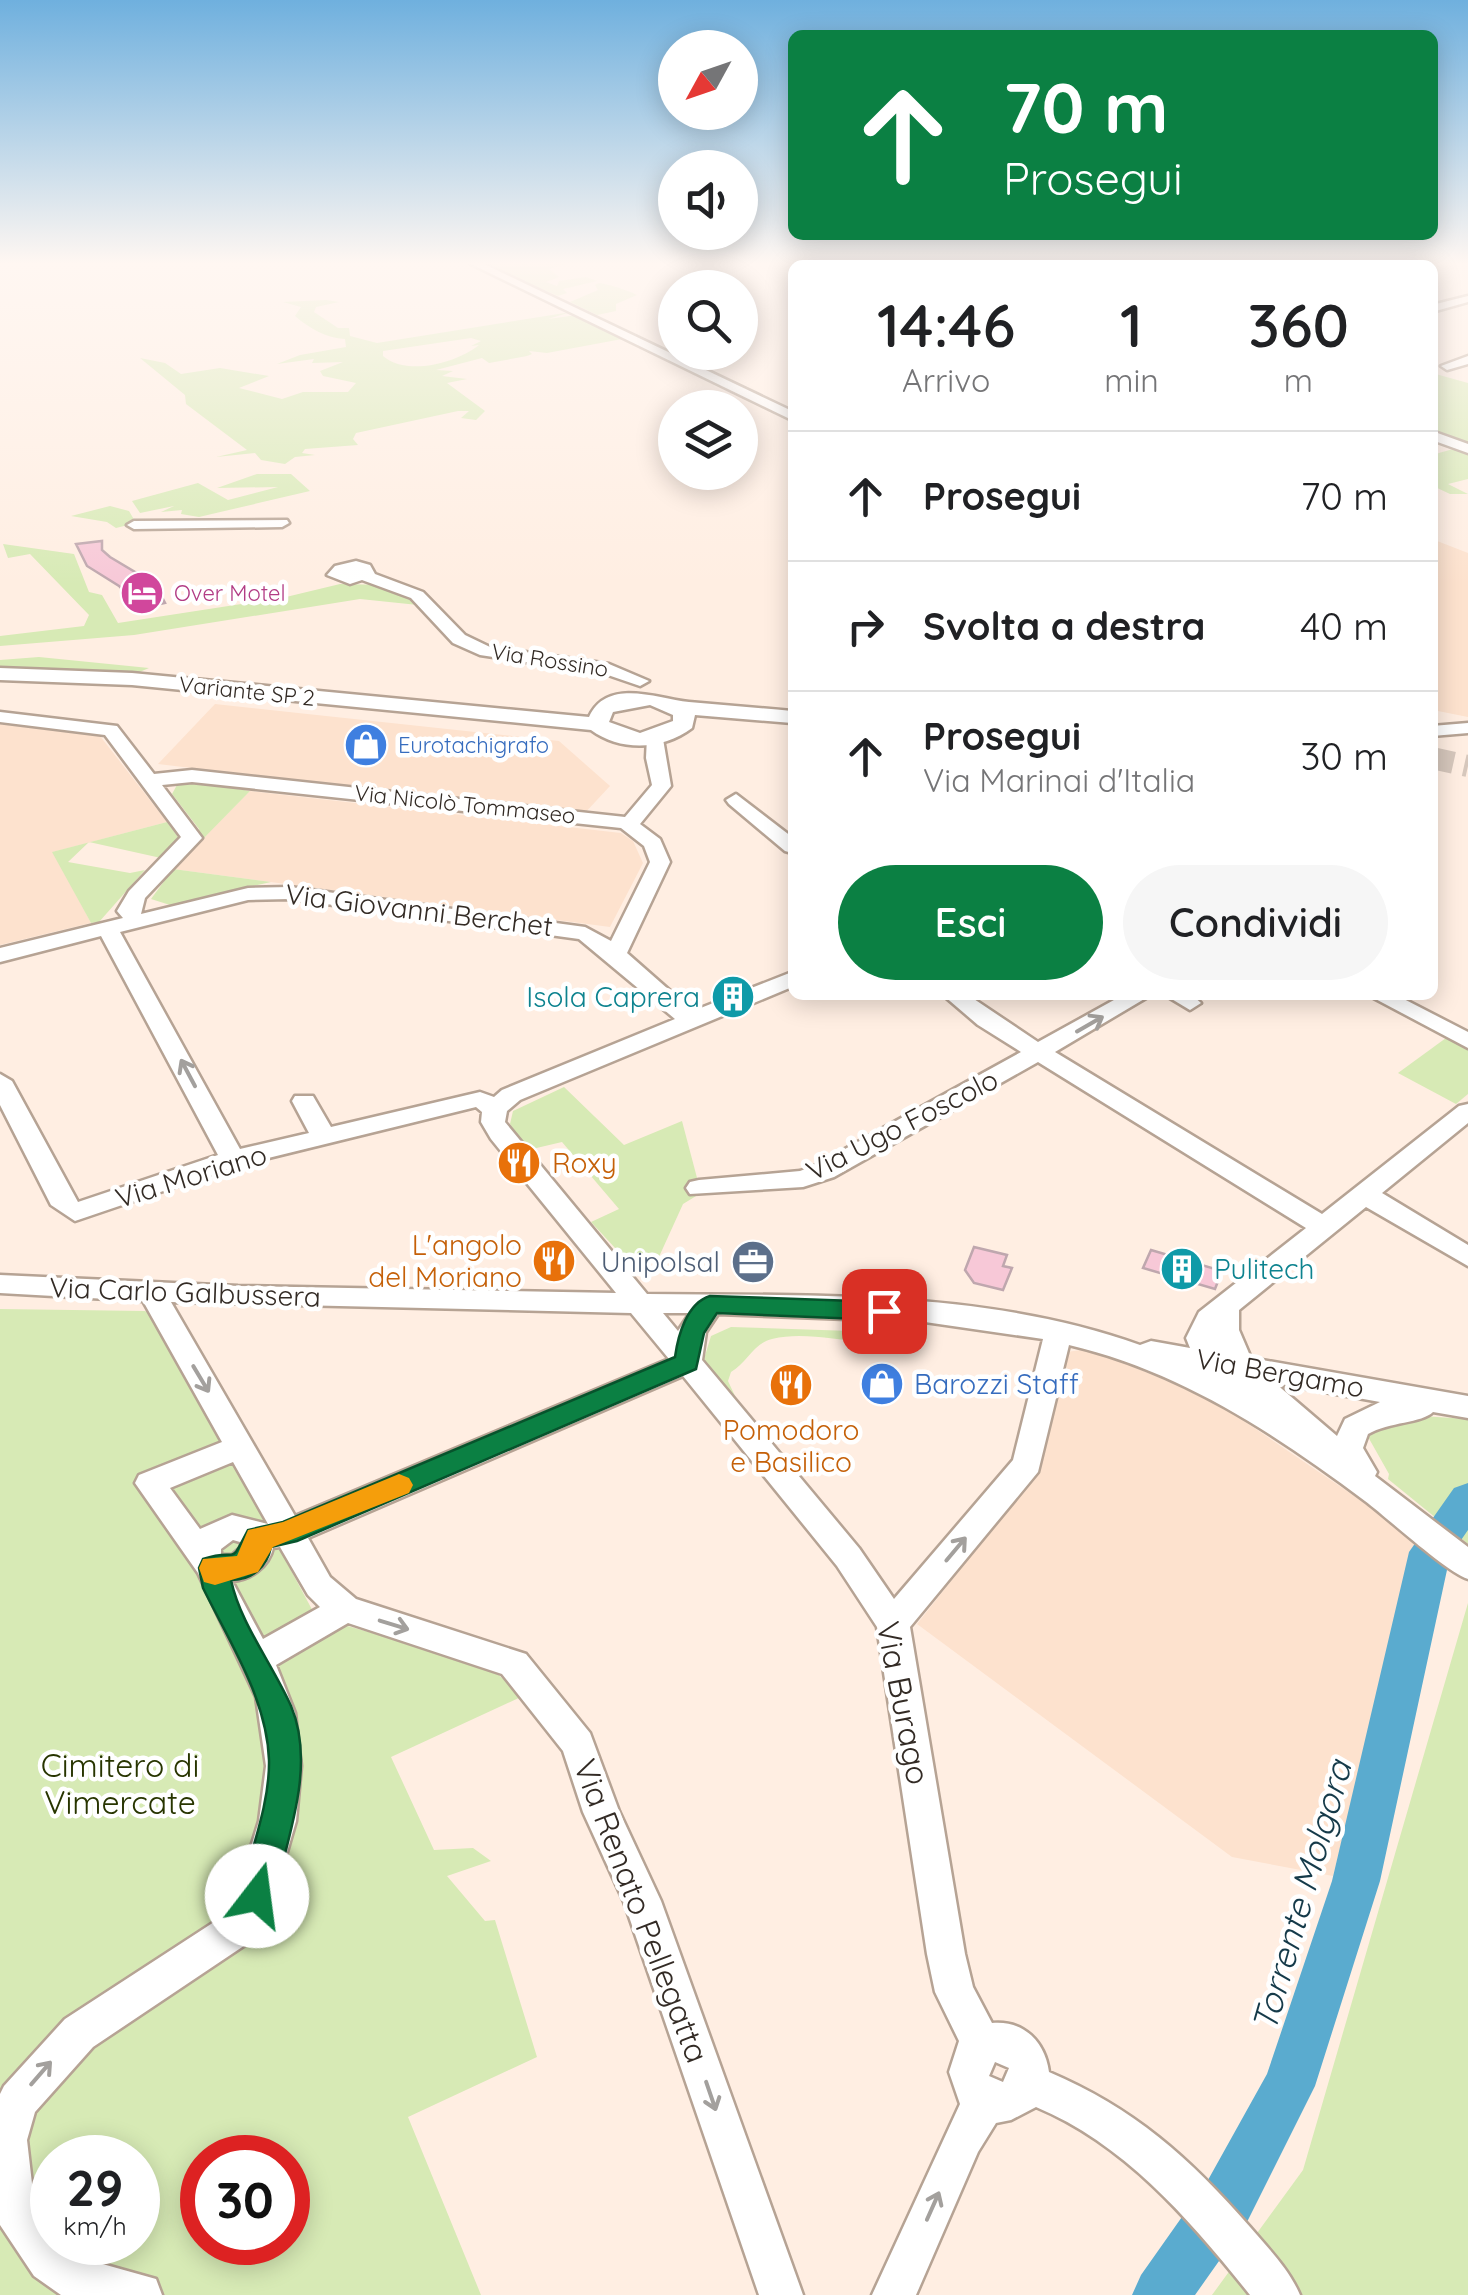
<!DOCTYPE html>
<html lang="it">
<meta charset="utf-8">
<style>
body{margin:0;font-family:Quicksand,sans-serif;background:#f6f6f6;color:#202124;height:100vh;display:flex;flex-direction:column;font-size:38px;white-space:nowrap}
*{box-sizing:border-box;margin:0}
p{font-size:32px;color:#757577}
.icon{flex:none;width:55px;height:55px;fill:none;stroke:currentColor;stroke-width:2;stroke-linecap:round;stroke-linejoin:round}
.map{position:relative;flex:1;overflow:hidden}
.drawer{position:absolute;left:788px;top:260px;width:650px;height:740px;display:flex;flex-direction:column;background:#fff;border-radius:15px;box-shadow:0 5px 25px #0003}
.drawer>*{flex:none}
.guide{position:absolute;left:788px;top:30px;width:650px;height:210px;border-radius:15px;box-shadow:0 5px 25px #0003;background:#0b8043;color:#fff;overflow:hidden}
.needle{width:65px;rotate:230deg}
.fabs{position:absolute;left:658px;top:30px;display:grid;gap:20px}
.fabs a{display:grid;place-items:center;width:100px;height:100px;border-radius:50%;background:#fff;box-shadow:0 5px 25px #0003;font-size:50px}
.speed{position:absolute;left:30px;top:2135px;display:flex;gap:20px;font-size:50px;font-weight:700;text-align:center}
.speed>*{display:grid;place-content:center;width:130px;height:130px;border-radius:50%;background:#fff;box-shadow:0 5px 25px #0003;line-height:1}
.speed small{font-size:25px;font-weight:400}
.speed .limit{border:15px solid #d22;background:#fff;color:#111}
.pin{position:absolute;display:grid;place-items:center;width:85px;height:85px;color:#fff;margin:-42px;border-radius:20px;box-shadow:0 5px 15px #0006}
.me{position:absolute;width:110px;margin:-55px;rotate:15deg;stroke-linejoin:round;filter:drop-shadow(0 0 8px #0008)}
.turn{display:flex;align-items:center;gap:35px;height:210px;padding:0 50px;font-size:45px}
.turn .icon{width:130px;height:130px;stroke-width:2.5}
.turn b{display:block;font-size:70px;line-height:85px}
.eta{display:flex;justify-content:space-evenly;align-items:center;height:170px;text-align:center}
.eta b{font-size:60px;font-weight:600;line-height:70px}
.primary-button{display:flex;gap:20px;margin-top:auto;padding:20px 50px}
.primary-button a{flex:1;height:115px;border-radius:60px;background:#0b8043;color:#fff;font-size:40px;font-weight:600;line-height:115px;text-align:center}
.primary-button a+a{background:#f6f6f6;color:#202124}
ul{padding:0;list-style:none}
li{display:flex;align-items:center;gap:30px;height:130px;padding:0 50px;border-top:2px solid #e0e0e0}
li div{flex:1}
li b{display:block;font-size:38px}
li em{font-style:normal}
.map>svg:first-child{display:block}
.built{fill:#fde2ce}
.green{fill:#d7eab5;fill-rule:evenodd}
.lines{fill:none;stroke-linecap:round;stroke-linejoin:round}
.river{fill:#5aabcf;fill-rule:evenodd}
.building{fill:#f7c8d7;stroke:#bfa7ae;stroke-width:2.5}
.major-tunnel{stroke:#d6c7bc;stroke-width:22;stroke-dasharray:22 11;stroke-linecap:butt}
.minor-casing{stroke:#b6a394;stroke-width:5}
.major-casing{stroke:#b6a394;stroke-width:5}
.minor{fill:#fff;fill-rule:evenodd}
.major{fill:#fff;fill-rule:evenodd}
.oneway{stroke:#a3a09d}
.route{fill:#0b8043;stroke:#07532c;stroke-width:2.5}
.slow{fill:#f59e0b}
.labels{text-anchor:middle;stroke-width:9;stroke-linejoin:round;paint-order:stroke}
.far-hotel-label{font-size:22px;fill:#b23c85;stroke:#fff;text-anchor:start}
.far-street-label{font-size:22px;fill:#332b25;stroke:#fff}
.far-shop-label{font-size:22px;fill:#366cbe;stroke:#fff;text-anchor:start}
.street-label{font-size:28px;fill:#332b25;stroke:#fff}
.culture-label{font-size:28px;fill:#0d838f;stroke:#fff;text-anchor:end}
.food-label{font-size:28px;fill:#c56008;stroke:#fff;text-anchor:start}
.service-label{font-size:28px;fill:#4e5e75;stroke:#fff;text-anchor:end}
.shop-label{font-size:28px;fill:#366cbe;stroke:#fff;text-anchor:start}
.near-street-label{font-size:32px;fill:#332b25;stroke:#fff}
.near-park-label{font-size:32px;fill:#283500;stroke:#fff}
.near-water-label{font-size:35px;font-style:italic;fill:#153a49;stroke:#fff}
</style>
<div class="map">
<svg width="1468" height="2295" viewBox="0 0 1468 2295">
<rect width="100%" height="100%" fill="#ffeee2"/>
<!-- built -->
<g class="built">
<path d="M1432 539 1468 553V717L1433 710Z"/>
<path d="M215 704 559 741 610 786 583 815 158 764Z"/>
<path d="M0 724 100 736 167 822 53 852 91 923 0 945Z"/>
<path d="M250 791 621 833 633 841 643 863 610 927 173 869Z"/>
<path d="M1082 1350 1106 1355 1216 1402 1416 1538 1333 1876 1232 1857 917 1624 1032 1479 1066 1352Z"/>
</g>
<!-- green -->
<g class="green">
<path d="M483 264H566L549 269 559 277 546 282 557 286 559 281 586 277 597 281 563 289 567 293 558 296Z"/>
<path d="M599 283C609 284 632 292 637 295L616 304V311L597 315 570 302 598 290 595 285Z"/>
<path d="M326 300 339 302 316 307 314 312 338 328H349L350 336 377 343 571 312 548 319 577 315 622 339 547 353 529 351 532 354 527 356 489 363 482 358 436 370 453 371 442 376 467 379 447 383 485 411 476 420 461 418 469 411H458L356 433 353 439 358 445 305 449 302 453 315 455 295 457 285 464 261 460 255 453 216 457 247 450 186 404 185 395 140 358 165 363 181 374 220 368 269 376 239 388 282 399 303 392H348L356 383 323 376 320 371 343 362 312 363 314 359 277 364 300 355 346 347 345 339C326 338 309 328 295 316L301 307 283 302ZM471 338 481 341 471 346 479 345C455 364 406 376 383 356V351Z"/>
<path d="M1432 373 1468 383V446L1433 431Z"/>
<path d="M1453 449 1468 452V479L1448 484 1468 494H1450L1433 486 1432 455Z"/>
<path d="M257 474H291L310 491 199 517 181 514 182 510 161 512 174 506 140 513 132 501 198 483 228 500 278 487 217 488Z"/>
<path d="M110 506 129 511 136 523 116 528 107 522 71 516Z"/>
<path d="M3 544 74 554 89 592 102 595 118 623 286 597 340 584 385 585 413 597 418 605 360 599 134 635 0 646V636L84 626 89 615 30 554 8 558Z"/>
<path d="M39 657 149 668 135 674 0 668V660Z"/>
<path d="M190 781 250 791 201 841 197 840 199 829 172 794 177 785Z"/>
<path d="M167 822 178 837 161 858 89 842 68 862 130 873 145 870 99 922 91 923 52 852Z"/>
<path d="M173 869 271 882 170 905 151 899Z"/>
<path d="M1446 1038 1468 1050V1094L1456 1104 1398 1073Z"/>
<path d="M564 1087 624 1145 682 1121 701 1193 683 1204 658 1259 628 1262 591 1222 619 1209 562 1142 528 1150 510 1124 513 1111Z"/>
<path d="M0 1309 145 1311 156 1318 316 1617 488 1666 523 1696 391 1757 434 1850 473 1848 491 1861 447 1876 485 1921 495 1920 537 2057 408 2117 481 2295H0ZM52 2158H138V2242H52ZM202 2158H288V2242H202Z"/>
<path d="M731 1327 910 1333C862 1353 818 1328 772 1339 754 1343 747 1363 731 1372L728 1381 735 1396 717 1382 704 1359 711 1336Z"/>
<path d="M1406 1415 1468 1419V1544L1388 1479 1389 1474 1367 1435 1370 1429Z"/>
<path d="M1468 1603V2295H1212L1303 2170Z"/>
</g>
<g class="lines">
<!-- river -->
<path class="river" d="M1468 1483V1530L1450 1556 1380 1881 1315 2086 1248 2220 1195 2295H1132L1141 2275 1208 2180 1267 2074 1332 1881 1409 1552 1454 1488Z"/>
</g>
<!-- building -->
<g class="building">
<path d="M102 541V550L110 557 155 584 165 603 134 610 131 599 119 586 87 566 76 544Z"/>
<path d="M974 1247 1007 1255 1003 1266 1012 1268 1003 1290 974 1283 965 1270Z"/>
<path d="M1151 1250 1222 1271 1215 1289 1143 1268Z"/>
</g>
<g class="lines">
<!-- major-tunnel -->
<path class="major-tunnel" d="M1432 758 1468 766"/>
<!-- minor casing -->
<g class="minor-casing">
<g id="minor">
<path d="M471 264H484L792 411V420Z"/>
<path d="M1313 264H1326L1327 265H1314Z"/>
<path d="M1468 296V302L1432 312V305Z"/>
<path d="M1468 356V364L1447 370 1441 366Z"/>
<path d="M1432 431 1468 444V453L1432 440Z"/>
<path d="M287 520 289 523 282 527 134 529 127 525 134 521Z"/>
<path d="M356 561 370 565 375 574 423 592 465 635 490 647 609 664 649 681 640 686 605 674 480 655 453 643 411 598 362 580 350 584 327 575 335 566Z"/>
<path d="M0 712 117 726 154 774 192 770 625 817 652 785 646 758 647 737 662 733 671 786 640 824 660 839 670 862 627 953 693 1011 792 972V987L520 1100 507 1111 505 1122 647 1294C810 1296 985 1289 1140 1345L1151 1341 1190 1348 1186 1338 1199 1312 1306 1228 1038 1062 834 1177 803 1187 690 1194 686 1188 690 1182 699 1180 800 1171 816 1165 1021 1052 978 1025 943 995H968L1038 1042 1123 995H1151L1055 1052 1322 1214 1459 1106 1468 1104V1123L1382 1193 1468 1245V1266L1366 1207 1239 1310V1330L1251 1358 1468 1396V1418L1433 1412C1422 1423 1389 1422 1368 1434L1363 1448 1377 1472 1375 1476 1468 1547V1579C1445 1571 1389 1519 1365 1501 1276 1434 1180 1371 1069 1345L1038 1472 910 1627 965 1954 973 1987 992 2023C1024 2020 1045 2042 1049 2072 1134 2108 1190 2158 1250 2227 1268 2248 1289 2269 1300 2295H1250C1191 2221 1125 2144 1036 2107L1011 2120 996 2123 978 2152 916 2295H872L960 2104 949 2072 959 2041 935 1992 927 1954 877 1627 837 1566 683 1376 308 1538 330 1577 356 1599 526 1654 590 1733 619 1811 661 1901 803 2295H759L624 1902 583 1812 563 1751 502 1674 348 1623 276 1665 295 1713 301 1766 296 1821 273 1900 257 1937 93 2047 35 2112 27 2140 34 2201 52 2228V2242H62L81 2258 156 2279 162 2295H61L34 2276 0 2225V2094L4 2086 65 2019 231 1911 259 1821 266 1766 256 1697 198 1573 135 1483 139 1475 222 1442 143 1301 0 1293V1275L238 1286 616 1293 491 1139 481 1122 482 1112 476 1107 240 1165 75 1221 51 1205 0 1105V1074L12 1081 78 1202 218 1155 101 936 0 962V948L123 918 117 911 129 891 181 837 105 735 0 722ZM192 782 621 828 644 846 650 862 611 941 585 927 290 887 248 888 141 914 145 898 202 838 162 785ZM290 899 579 939 675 1019 502 1090 494 1097 480 1092 331 1127 313 1096H295L292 1101 309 1133 240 1149 120 932 248 900ZM171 1302 631 1313 669 1359 295 1516ZM663 1313H690L678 1331ZM718 1314 925 1322 1043 1339 1013 1460 894 1599 859 1548 702 1360 706 1332ZM1275 1383 1380 1402 1345 1419 1337 1436ZM233 1462 268 1524 232 1515 200 1529 170 1488ZM233 1540 240 1542 241 1547 232 1555H221V1549ZM280 1547 308 1595 320 1607 263 1639 232 1581C251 1580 269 1566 273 1548ZM995 2062 1009 2068 1003 2082 989 2076Z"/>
<path d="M1468 723V733L1432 736V726Z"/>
<path d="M736 794 792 837V853L785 851 729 804 726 800Z"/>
<path d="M1165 995H1192L1201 1003 1190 1010Z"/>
<path d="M1368 995H1396L1468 1032V1048Z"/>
</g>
</g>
<!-- major casing -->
<g class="major-casing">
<path id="major" d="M0 668 132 673 589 717C607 677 658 699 689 702 723 705 758 708 792 711V723L695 715 692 728C663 750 621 752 591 730L132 685 0 680ZM650 705 673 715V721L640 733 609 722 613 712Z"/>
</g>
<!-- minor -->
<use href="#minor" class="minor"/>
<!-- major -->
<use href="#major" class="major"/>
</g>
<!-- one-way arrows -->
<defs><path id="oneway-shaft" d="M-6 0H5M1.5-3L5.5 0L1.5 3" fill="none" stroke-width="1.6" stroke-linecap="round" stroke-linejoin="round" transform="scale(2.5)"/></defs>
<g class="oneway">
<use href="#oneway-shaft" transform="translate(1090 1024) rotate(-30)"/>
<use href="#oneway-shaft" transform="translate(188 1073) rotate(-118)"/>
<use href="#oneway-shaft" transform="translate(201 1379) rotate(59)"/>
<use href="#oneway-shaft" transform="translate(956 1549) rotate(-50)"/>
<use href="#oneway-shaft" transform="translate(394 1625) rotate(17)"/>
<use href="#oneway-shaft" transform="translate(41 2073) rotate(-49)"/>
<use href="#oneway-shaft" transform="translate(711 2096) rotate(71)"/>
<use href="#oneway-shaft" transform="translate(933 2206) rotate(-66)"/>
</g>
<!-- sky -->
<linearGradient id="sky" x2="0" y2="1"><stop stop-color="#6fb0de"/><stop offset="0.45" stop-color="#fff7f2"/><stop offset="1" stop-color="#fff7f2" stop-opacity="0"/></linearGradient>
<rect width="1468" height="585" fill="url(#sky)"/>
<!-- route -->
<path class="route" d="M710 1296 884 1302 897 1311 884 1320 717 1313 704 1333 696 1369 297 1541 271 1547C267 1567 252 1580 231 1580 240 1623 273 1665 291 1706 316 1765 288 1837 274 1896L269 1907 257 1912 245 1907 240 1896C250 1853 270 1804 269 1760 267 1699 229 1641 203 1588L199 1568 203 1559C240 1547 228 1569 248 1530L283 1522 675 1357C678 1335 687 1303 710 1296Z"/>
<!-- slow -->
<path class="slow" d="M399 1474 409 1478 413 1485 409 1493 273 1547 258 1572 215 1585 204 1582 199 1568 203 1559 237 1556 248 1530 283 1522Z"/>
<!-- icons -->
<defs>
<g id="hotel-disc" transform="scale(2.25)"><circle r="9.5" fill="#d1479c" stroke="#fff"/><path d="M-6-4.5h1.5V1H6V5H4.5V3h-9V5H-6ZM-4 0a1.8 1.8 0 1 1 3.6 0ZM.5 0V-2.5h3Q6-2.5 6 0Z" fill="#fff"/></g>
<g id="shop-disc" transform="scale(2.25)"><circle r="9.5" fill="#3f7fe0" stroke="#fff"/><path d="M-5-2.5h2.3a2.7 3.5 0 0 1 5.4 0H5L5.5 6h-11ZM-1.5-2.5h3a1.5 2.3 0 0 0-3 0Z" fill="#fff"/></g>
<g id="building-disc" transform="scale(2.25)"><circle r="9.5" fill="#0f9aa8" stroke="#fff"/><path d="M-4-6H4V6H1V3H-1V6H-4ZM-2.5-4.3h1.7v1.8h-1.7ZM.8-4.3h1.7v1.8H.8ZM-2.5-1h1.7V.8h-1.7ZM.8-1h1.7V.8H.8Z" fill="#fff"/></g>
<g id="restaurant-disc" transform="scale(2.25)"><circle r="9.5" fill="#e8710a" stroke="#fff"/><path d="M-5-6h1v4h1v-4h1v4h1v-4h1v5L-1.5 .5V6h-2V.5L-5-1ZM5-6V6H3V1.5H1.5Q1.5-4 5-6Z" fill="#fff"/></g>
<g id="office-disc" transform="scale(2.25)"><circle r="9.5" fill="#5c6f8a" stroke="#fff"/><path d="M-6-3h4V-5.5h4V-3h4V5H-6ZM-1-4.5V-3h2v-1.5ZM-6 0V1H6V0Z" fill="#fff"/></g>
</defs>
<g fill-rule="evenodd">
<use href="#hotel-disc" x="142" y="593"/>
<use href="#shop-disc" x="366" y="745"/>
<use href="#building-disc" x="733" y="997"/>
<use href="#restaurant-disc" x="519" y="1163"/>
<use href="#restaurant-disc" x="554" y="1261"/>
<use href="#office-disc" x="753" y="1262"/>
<use href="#building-disc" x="1182" y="1269"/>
<use href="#shop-disc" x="882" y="1384"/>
<use href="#restaurant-disc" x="791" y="1385"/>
</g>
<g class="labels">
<!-- far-hotel labels -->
<g class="far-hotel-label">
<text x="174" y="601">Over Motel</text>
</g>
<!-- far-street labels -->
<g class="far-street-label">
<text transform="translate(550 660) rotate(9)" y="8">Via Rossino</text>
<text transform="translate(247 691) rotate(6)" y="8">Variante SP 2</text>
<text transform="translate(465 804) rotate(6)" y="8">Via Nicolò Tommaseo</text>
</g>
<!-- far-shop labels -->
<g class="far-shop-label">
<text x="398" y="753">Eurotachigrafo</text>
</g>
<!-- street labels -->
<g class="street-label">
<text transform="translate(419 910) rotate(7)" y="10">Via Giovanni Berchet</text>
<text transform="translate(902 1125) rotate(-27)" y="10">Via Ugo Foscolo</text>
<text transform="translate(191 1176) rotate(-17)" y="10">Via Moriano</text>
<text transform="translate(185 1292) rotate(2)" y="10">Via Carlo Galbussera</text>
<text transform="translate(1280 1373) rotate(10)" y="10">Via Bergamo</text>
</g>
<!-- culture labels -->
<g class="culture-label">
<text x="700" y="1007">Isola Caprera</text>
<text x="1214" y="1279" text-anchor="start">Pulitech</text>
</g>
<!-- food labels -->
<g class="food-label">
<text x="552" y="1173">Roxy</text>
<text x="522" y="1255" text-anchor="end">L'angolo<tspan x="522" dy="32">del Moriano</tspan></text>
<text x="791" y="1440" text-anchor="middle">Pomodoro<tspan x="791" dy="32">e Basilico</tspan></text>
</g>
<!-- service labels -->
<g class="service-label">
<text x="720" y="1272">Unipolsal</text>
</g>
<!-- shop labels -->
<g class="shop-label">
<text x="914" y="1394">Barozzi Staff</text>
</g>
<!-- near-street labels -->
<g class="near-street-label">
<text transform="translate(903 1703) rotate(79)" y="11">Via Burago</text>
<text transform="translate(641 1911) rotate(69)" y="11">Via Renato Pellegatta</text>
</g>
<!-- near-park labels -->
<g class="near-park-label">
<text x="120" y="1777">Cimitero di<tspan x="120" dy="37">Vimercate</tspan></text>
</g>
<!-- near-water labels -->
<g class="near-water-label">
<text transform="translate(1302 1896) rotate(-74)" y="12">Torrente Molgora</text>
</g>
</g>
</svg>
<div class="fabs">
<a><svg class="needle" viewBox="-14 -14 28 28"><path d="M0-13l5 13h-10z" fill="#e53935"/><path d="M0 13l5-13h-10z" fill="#757577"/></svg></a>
<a><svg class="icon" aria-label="sound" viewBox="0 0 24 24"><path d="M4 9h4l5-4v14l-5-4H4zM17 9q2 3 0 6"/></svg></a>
<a><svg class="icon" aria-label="search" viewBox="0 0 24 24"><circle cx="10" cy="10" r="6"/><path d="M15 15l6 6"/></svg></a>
<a><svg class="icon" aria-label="layers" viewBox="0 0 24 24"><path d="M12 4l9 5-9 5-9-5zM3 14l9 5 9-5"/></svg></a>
</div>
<div class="speed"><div>29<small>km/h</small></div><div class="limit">30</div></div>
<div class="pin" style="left:884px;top:1311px;background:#d93025"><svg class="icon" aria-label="arrive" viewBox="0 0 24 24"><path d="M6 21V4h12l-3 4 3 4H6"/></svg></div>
<svg class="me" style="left:257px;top:1896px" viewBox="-20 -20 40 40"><circle r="19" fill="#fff"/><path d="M0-13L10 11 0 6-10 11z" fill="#0b8043"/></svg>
<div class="guide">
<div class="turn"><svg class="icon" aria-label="ahead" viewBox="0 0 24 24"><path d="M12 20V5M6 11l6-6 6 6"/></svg><div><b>70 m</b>Prosegui</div></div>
</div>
<section class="drawer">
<div class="eta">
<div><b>14:46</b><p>Arrivo</p></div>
<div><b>1</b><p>min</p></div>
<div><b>360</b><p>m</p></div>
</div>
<ul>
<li><svg class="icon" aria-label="ahead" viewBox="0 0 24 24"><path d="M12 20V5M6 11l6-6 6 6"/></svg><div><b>Prosegui</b></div><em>70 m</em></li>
<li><svg class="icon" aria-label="right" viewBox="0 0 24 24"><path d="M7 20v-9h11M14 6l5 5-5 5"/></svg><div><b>Svolta a destra</b></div><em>40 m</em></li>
<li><svg class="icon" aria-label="ahead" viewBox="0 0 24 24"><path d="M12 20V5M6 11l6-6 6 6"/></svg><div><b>Prosegui</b><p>Via Marinai d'Italia</p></div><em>30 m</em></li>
</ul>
<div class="primary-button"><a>Esci</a><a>Condividi</a></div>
</section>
</div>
